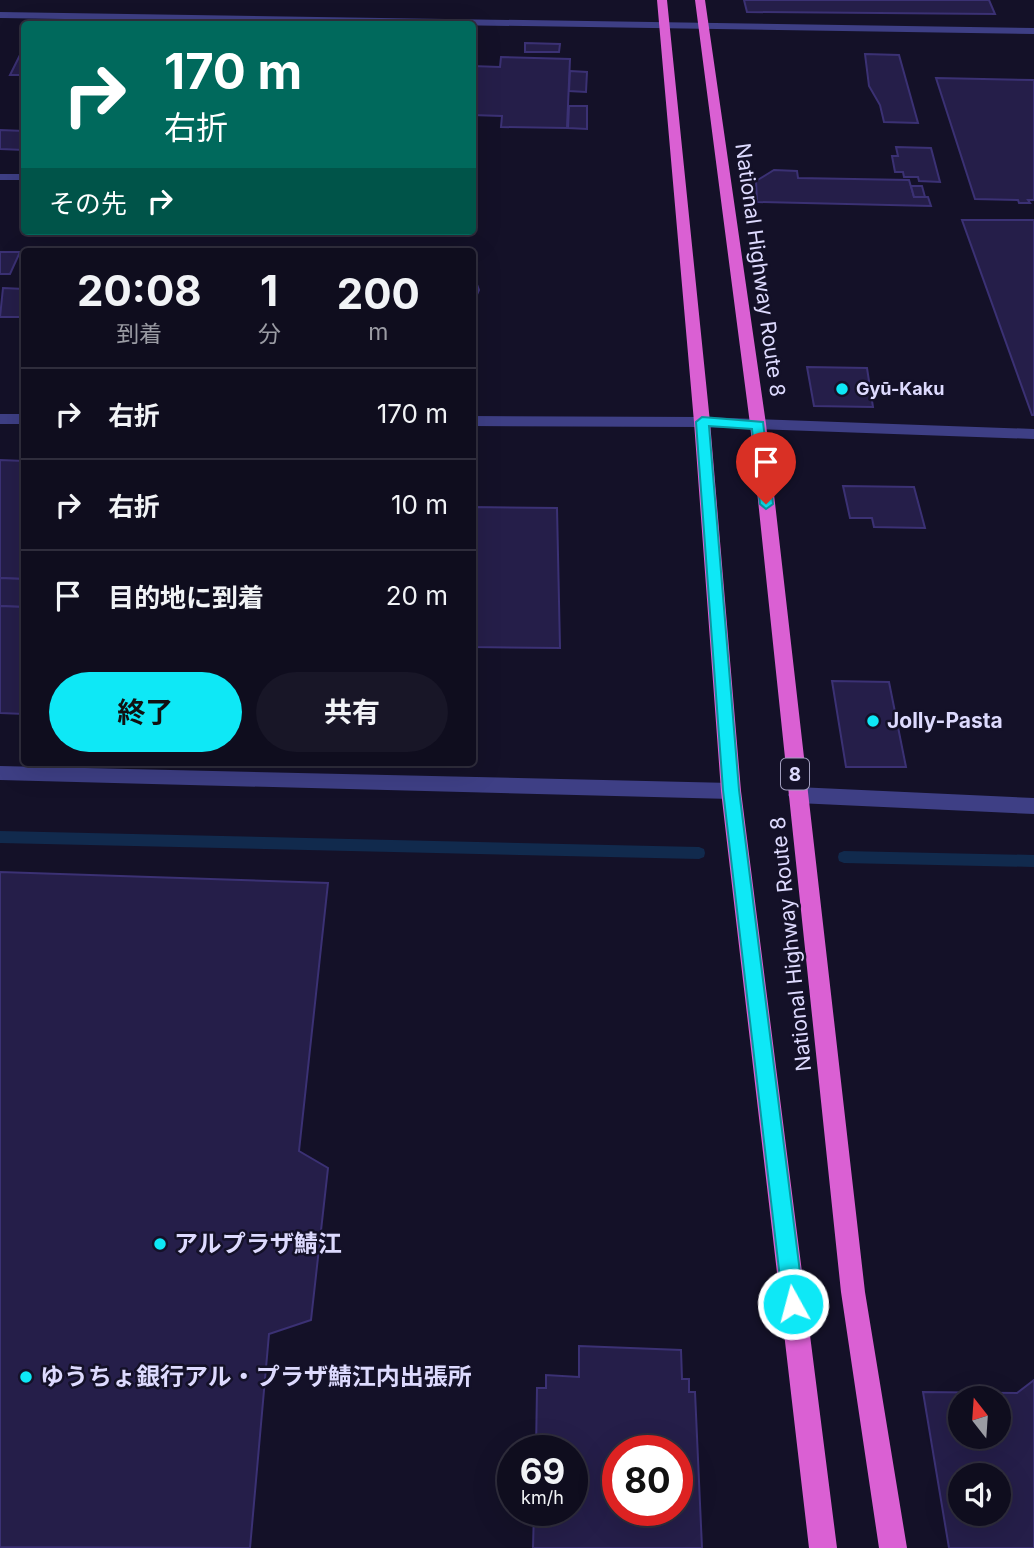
<!DOCTYPE html>
<html lang="ja">
<meta charset="utf-8">
<style>
body{margin:0;font-family:Inter,"Noto Sans JP",sans-serif;background:#181627;color:#f1f3f6;height:100vh;display:flex;flex-direction:column;font-size:26px;white-space:nowrap}
*{box-sizing:border-box;margin:0}
p{font-size:23px;color:#9b9ca4}
.icon{flex:none;width:38px;height:38px;fill:none;stroke:currentColor;stroke-width:2;stroke-linecap:round;stroke-linejoin:round}
.map{position:relative;flex:1;overflow:hidden}
.details{position:absolute;left:21px;top:248px;width:455px;height:518px;display:flex;flex-direction:column;background:#0f0d1e;border-radius:7px;box-shadow:0 7px 28px #0002,0 0 0 2px #2f2d3c}
.details>*{flex:none}
.guide{position:absolute;left:21px;top:21px;width:455px;height:214px;border-radius:7px;box-shadow:0 7px 28px #0002,0 0 0 2px #2f2d3c;background:#00695c;color:#fff;overflow:hidden}
.needle{width:46px;rotate:343deg}
.controls{position:absolute;left:948px;top:1386px;display:grid;gap:14px}
.controls a{display:grid;place-items:center;width:63px;height:63px;border-radius:50%;background:#0f0d1e;box-shadow:0 7px 28px #0002,0 0 0 2px #2f2d3c;font-size:35px}
.speed{position:absolute;left:497px;top:1435px;display:flex;gap:14px;font-size:35px;font-weight:700;text-align:center}
.speed>*{display:grid;place-content:center;width:91px;height:91px;border-radius:50%;background:#0f0d1e;box-shadow:0 7px 28px #0002,0 0 0 2px #2f2d3c;line-height:1}
.speed small{font-size:18px;font-weight:400}
.speed .limit{border:10px solid #d22;background:#fff;color:#111}
.pin{position:absolute;display:grid;place-items:center;width:60px;height:60px;color:#fff;margin:-72px -30px;border-radius:50% 50% 50% 0;rotate:-45deg;box-shadow:0 0 7px #0007}
.pin .icon{rotate:45deg}
.me{position:absolute;width:77px;margin:-38px;rotate:353deg;stroke-linejoin:round;filter:drop-shadow(0 0 5px #0008)}
.turn{display:flex;align-items:center;gap:24px;height:147px;padding:0 28px;font-size:32px}
.turn .icon{width:91px;height:91px;stroke-width:2.5}
.turn b{display:block;font-size:49px;line-height:60px}
.then{display:flex;align-items:center;height:66px;padding:0 28px;background:#0003;gap:14px;font-size:26px}
.eta{display:flex;justify-content:space-evenly;align-items:center;height:119px;text-align:center}
.eta b{font-size:42px;font-weight:700;line-height:49px}
.button{display:flex;gap:14px;margin-top:auto;padding:14px 28px}
.button a{flex:1;height:80px;border-radius:42px;background:#0ee8f6;color:#111;font-size:28px;font-weight:700;line-height:80px;text-align:center}
.button a+a{background:#181627;color:#f1f3f6}
ul{padding:0;list-style:none}
li{display:flex;align-items:center;gap:21px;height:91px;padding:0 28px;border-top:2px solid #2f2d3c}
li div{flex:1}
li b{display:block;font-size:26px}
li em{font-style:normal}
.map>svg:first-child{display:block}
.lines{fill:none;stroke-linecap:round;stroke-linejoin:round}
.stream{fill:#112a4d;fill-rule:evenodd}
.building{fill:#251e49;stroke:#3b3174;stroke-width:2;fill-rule:evenodd}
.minor{fill:#3e3f85;fill-rule:evenodd}
.tertiary{fill:#3e3f85;fill-rule:evenodd}
.trunk{fill:#da60d3;fill-rule:evenodd}
.route{fill:#0ee8f6;stroke:#0997a0;stroke-width:2}
.poi-dot{fill:#0ee8f6;stroke:#141128;stroke-width:2.5}
.labels{text-anchor:middle;stroke-width:5;stroke-linejoin:round;paint-order:stroke}
.far-poi-label{font-size:18px;font-weight:bold;fill:#dddafe;stroke:#141128;text-anchor:start}
.shield{fill:#141128;stroke:#a19ebe;stroke-width:2}
.shield-label{font-size:19px;font-weight:bold;fill:#dddafe}
.street-label{font-size:21px;fill:#dddafe;stroke:#141128}
.poi-label{font-size:21px;font-weight:bold;fill:#dddafe;stroke:#141128;text-anchor:start}
.near-poi-label{font-size:24px;font-weight:bold;fill:#dddafe;stroke:#141128;text-anchor:start}
</style>
<div class="map">
<svg width="1034" height="1548" viewBox="0 0 1034 1548">
<rect width="100%" height="100%" fill="#141128"/>
<g class="lines">
<!-- stream -->
<g class="stream">
<path d="M0 831 699 847 704 849 705 853 704 857 699 859 0 843Z"/>
<path d="M844 851 1034 855V867L844 863 839 861 838 857 839 853Z"/>
</g>
</g>
<!-- building -->
<g class="building">
<path d="M744 0H989L995 14 747 12Z"/>
<path d="M525 43 560 44 559 52H525Z"/>
<path d="M24 47V75H10Z"/>
<path d="M865 54 899 55 918 123 884 122 880 105 869 86Z"/>
<path d="M501 57 570 59 567 128 501 127 502 116 472 115V66L500 67Z"/>
<path d="M570 71 587 72 586 92 569 91Z"/>
<path d="M936 78 1034 80V200H1028L1030 203H1019L1018 200 975 199Z"/>
<path d="M569 106H587V129L568 128Z"/>
<path d="M0 130 24 131V150L0 149Z"/>
<path d="M896 147 931 148 940 182 919 181 918 177H904L903 172H895L892 156H898Z"/>
<path d="M774 170 797 171 798 178 909 180 914 197H928L931 206 757 202 756 181Z"/>
<path d="M911 186H922L925 197H914Z"/>
<path d="M962 220H1034V415H1032Z"/>
<path d="M414 247 444 252H380L396 249Z"/>
<path d="M0 252H20L10 274H0Z"/>
<path d="M472 271 479 290 472 306Z"/>
<path d="M3 288 24 289V317H0Z"/>
<path d="M807 367 867 368 873 407 814 406Z"/>
<path d="M0 460 24 461V579L0 578Z"/>
<path d="M843 486 914 487 925 528 874 527 872 518H850Z"/>
<path d="M472 507 557 508 560 648 472 647Z"/>
<path d="M0 578 24 579V607L0 606Z"/>
<path d="M0 606 24 607V714L0 713Z"/>
<path d="M832 681 889 682 906 767H846Z"/>
<path d="M0 872 328 883 299 1151 328 1168 311 1320 269 1334 250 1548 0 1547Z"/>
<path d="M579 1346 681 1350 682 1379H689V1392H695L702 1548H533L534 1510H572V1451H536L537 1388H546V1375L579 1377ZM618 1451H677V1510H618Z"/>
<path d="M1034 1380V1548H949L923 1392 1017 1393ZM961 1398H999V1437H961ZM961 1475H999V1514H961Z"/>
</g>
<g class="lines">
<!-- minor -->
<g class="minor">
<rect x="0" y="174" width="24" height="6"/>
<rect x="0" y="414" width="24" height="10"/>
<path d="M472 416 702 417 1034 429V439L702 427 472 426Z"/>
<path d="M0 766 731 783 737 786 740 791 737 796 731 799 0 780Z"/>
<path d="M797 787 1034 798V814L797 803 791 800 788 795 791 790Z"/>
</g>
<!-- tertiary -->
<path class="tertiary" d="M0 12 1034 28V34L0 18Z"/>
<!-- trunk -->
<g class="trunk">
<path d="M657 0H667L710 422 741 791 837 1548H809L721 791 694 422Z"/>
<path d="M695 0H705L766 424 865 1292 907 1548H879L841 1292 750 424Z"/>
</g>
</g>
<!-- route -->
<path class="route" d="M702 417 763 422 773 504 766 509 760 504 752 429 709 426 739 790 804 1304 801 1312 793 1315 786 1312 783 1304 723 790 696 422Z"/>
<!-- markers -->
<g class="poi-dot">
<circle cx="842" cy="389" r="7"/>
<circle cx="873" cy="721" r="7"/>
<circle cx="160" cy="1244" r="7"/>
<circle cx="26" cy="1377" r="7"/>
</g>
<g class="labels">
<!-- far-poi labels -->
<g class="far-poi-label">
<text x="856" y="395">Gyū-Kaku</text>
</g>
<!-- shield labels -->
<rect class="shield" x="781" y="758.5" width="28" height="31" rx="5"/>
<g class="shield-label">
<text x="795" y="781">8</text>
</g>
<!-- street labels -->
<g class="street-label">
<text transform="translate(760 270) rotate(82)" y="7">National Highway Route 8</text>
<text transform="translate(791 944) rotate(-96)" y="7">National Highway Route 8</text>
</g>
<!-- poi labels -->
<g class="poi-label">
<text x="887" y="728">Jolly-Pasta</text>
</g>
<!-- near-poi labels -->
<g class="near-poi-label">
<text x="174" y="1252">アルプラザ鯖江</text>
<text x="40" y="1385">ゆうちょ銀行アル・プラザ鯖江内出張所</text>
</g>
</g>
</svg>
<div class="controls">
<a><svg class="needle" viewBox="-14 -14 28 28"><path d="M0-13l5 13h-10z" fill="#e53935"/><path d="M0 13l5-13h-10z" fill="#9b9ca4"/></svg></a>
<a><svg class="icon" aria-label="sound" viewBox="0 0 24 24"><path d="M4 9h4l5-4v14l-5-4H4zM17 9q2 3 0 6"/></svg></a>
</div>
<div class="speed"><div>69<small>km/h</small></div><div class="limit">80</div></div>
<div class="pin" style="left:766px;top:504px;background:#d93025"><svg class="icon" aria-label="arrive" viewBox="0 0 24 24"><path d="M6 21V4h12l-3 4 3 4H6"/></svg></div>
<svg class="me" style="left:793px;top:1304px" viewBox="-20 -20 40 40"><circle r="17" fill="#0ee8f6" stroke="#fff" stroke-width="3"/><path d="M0-11L8 9 0 5-8 9z" fill="#fff"/></svg>
<div class="guide">
<div class="turn"><svg class="icon" aria-label="right" viewBox="0 0 24 24"><path d="M7 20v-9h11M14 6l5 5-5 5"/></svg><div><b>170 m</b>右折</div></div>
<div class="then">その先<svg class="icon" aria-label="right" viewBox="0 0 24 24"><path d="M7 20v-9h11M14 6l5 5-5 5"/></svg></div>
</div>
<section class="details">
<div class="eta">
<div><b>20:08</b><p>到着</p></div>
<div><b>1</b><p>分</p></div>
<div><b>200</b><p>m</p></div>
</div>
<ul>
<li><svg class="icon" aria-label="right" viewBox="0 0 24 24"><path d="M7 20v-9h11M14 6l5 5-5 5"/></svg><div><b>右折</b></div><em>170 m</em></li>
<li><svg class="icon" aria-label="right" viewBox="0 0 24 24"><path d="M7 20v-9h11M14 6l5 5-5 5"/></svg><div><b>右折</b></div><em>10 m</em></li>
<li><svg class="icon" aria-label="arrive" viewBox="0 0 24 24"><path d="M6 21V4h12l-3 4 3 4H6"/></svg><div><b>目的地に到着</b></div><em>20 m</em></li>
</ul>
<div class="button"><a>終了</a><a>共有</a></div>
</section>
</div>
